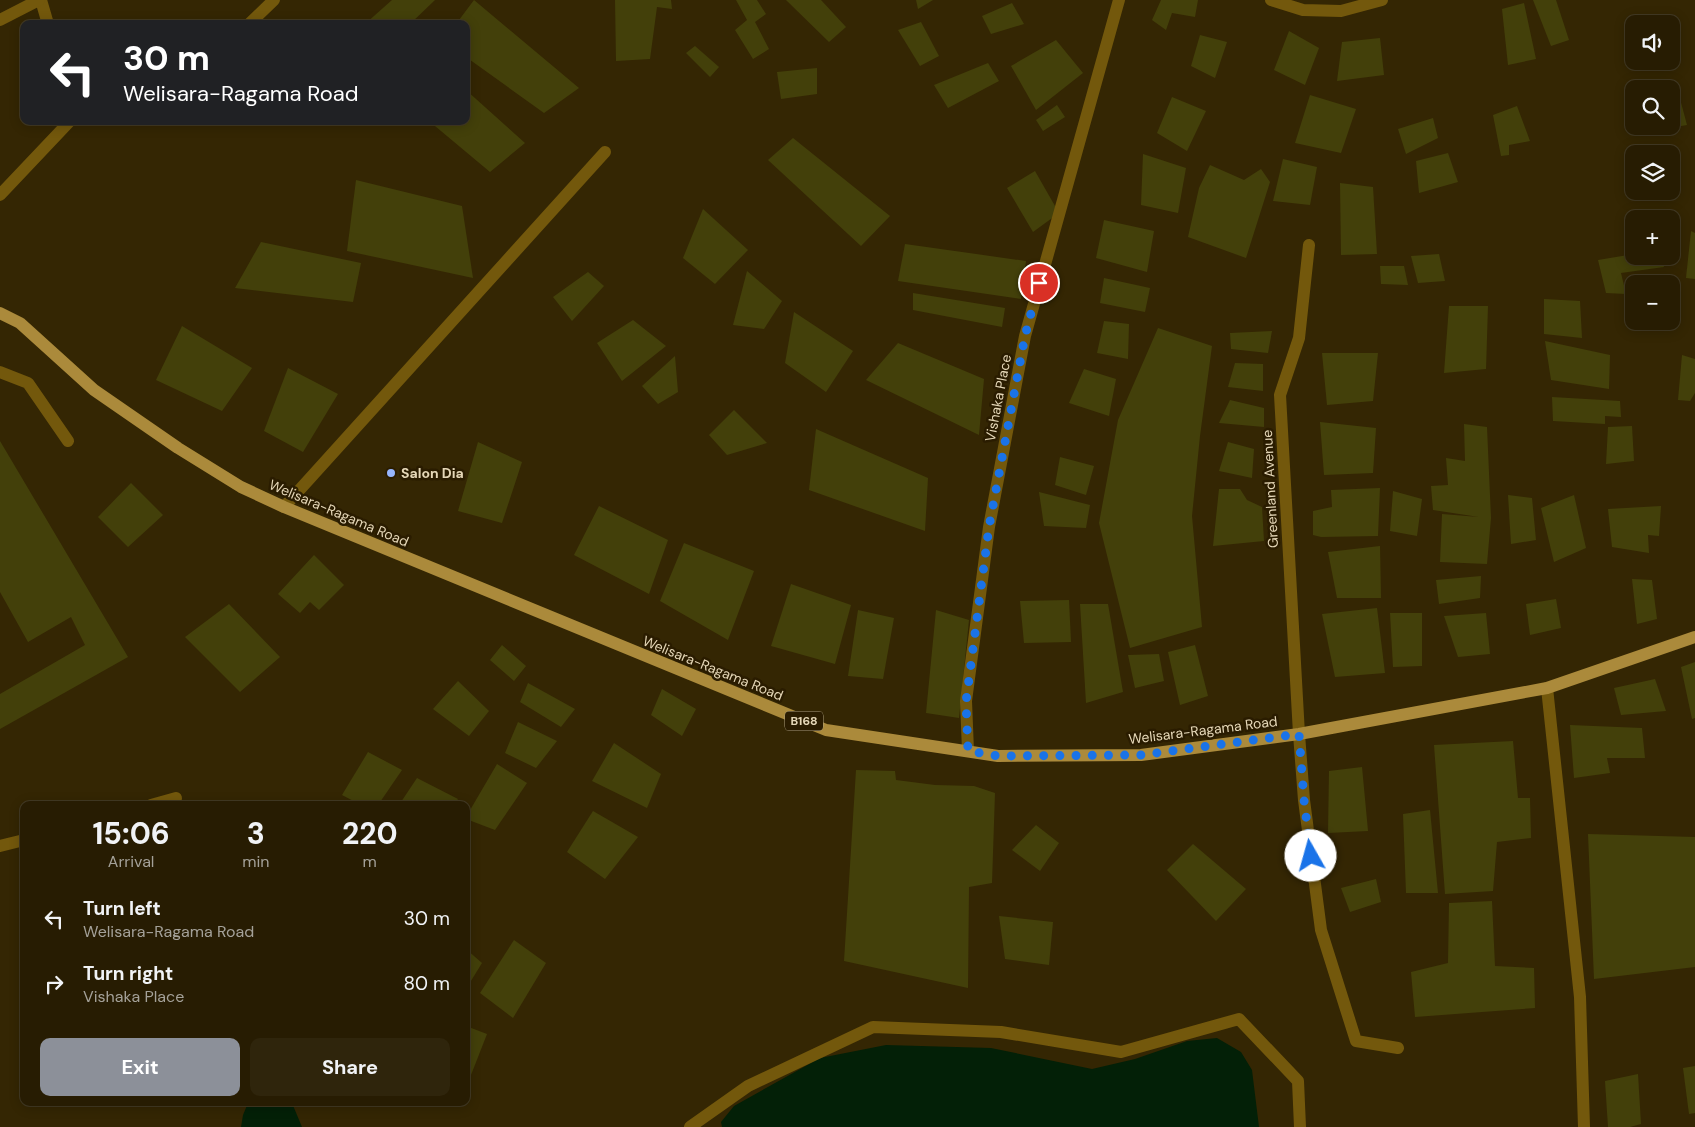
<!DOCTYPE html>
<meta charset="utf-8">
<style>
body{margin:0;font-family:"DM Sans",sans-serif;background:#2f250c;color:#f1f3f6;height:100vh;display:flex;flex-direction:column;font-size:19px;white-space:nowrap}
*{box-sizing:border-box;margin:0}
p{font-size:16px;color:#a4a199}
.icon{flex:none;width:28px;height:28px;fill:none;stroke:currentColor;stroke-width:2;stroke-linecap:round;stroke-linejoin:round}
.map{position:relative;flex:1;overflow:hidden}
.details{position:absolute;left:20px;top:801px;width:450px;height:305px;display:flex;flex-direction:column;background:#271c02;border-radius:10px;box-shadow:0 2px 12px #0003,0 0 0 1px #433a24}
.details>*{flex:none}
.guide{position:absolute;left:20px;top:20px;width:450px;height:105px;border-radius:10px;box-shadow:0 2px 12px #0003,0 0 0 1px #433a24;background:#202124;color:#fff;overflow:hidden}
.buttons{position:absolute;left:1625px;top:15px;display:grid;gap:10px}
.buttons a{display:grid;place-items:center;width:55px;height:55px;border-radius:10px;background:#271c02;box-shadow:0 2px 12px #0003,0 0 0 1px #433a24;font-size:25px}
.pin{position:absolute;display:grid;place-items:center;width:42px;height:42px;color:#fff;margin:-21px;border:2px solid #fff;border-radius:50%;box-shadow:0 1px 5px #0007}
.me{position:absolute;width:55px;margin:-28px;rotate:353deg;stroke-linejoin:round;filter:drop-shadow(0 0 4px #0008)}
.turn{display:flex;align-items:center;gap:18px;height:105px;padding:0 20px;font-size:22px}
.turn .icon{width:65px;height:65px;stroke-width:2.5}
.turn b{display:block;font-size:35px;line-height:42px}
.eta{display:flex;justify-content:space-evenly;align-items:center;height:85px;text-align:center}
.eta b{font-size:30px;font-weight:700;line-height:35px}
.button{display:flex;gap:10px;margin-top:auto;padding:10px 20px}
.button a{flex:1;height:58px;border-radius:10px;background:#8c9099;color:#fff;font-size:20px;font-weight:700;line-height:58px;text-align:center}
.button a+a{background:#2f250c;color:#f1f3f6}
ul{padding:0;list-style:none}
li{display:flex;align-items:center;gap:15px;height:65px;padding:0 20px}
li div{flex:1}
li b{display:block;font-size:19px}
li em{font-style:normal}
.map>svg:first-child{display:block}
.water{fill:#032007}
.building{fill:#43400a}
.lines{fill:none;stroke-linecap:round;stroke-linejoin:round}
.street{stroke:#73580c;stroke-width:12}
.primary{stroke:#ab8a3b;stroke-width:12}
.route{stroke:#1a73e8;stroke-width:9;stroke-dasharray:0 16.2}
.poi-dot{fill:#97b6fd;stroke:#2a1c00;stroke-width:2}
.labels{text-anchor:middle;stroke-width:5;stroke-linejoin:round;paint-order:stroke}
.shield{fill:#2a1c00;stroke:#ad9f80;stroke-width:1}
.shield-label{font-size:12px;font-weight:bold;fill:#e5d7b7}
.street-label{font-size:14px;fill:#e5d7b7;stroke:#2a1c00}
.poi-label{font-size:14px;font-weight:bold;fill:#e5d7b7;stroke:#2a1c00;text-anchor:start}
</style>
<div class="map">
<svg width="1695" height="1127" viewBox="0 0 1695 1127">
<rect width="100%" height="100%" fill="#342603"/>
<!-- water -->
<g class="water">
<path d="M1217 1038 1241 1052 1252 1070 1259 1127H722L721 1122 734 1106 820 1058 886 1045 991 1048 1092 1069 1135 1059 1187 1041Z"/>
<path d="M248 1103H292L302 1127H241L243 1115Z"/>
</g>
<!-- building -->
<g class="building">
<path d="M392 0H435L410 24H365Z"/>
<path d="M474 0 579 88 544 113 466 57V24H456Z"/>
<path d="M615 0H671L672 9 657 7 650 59 616 61Z"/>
<path d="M736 0H757L766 14 755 22 769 49 753 59 735 30 747 20Z"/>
<path d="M786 0H821L846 27 829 42Z"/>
<path d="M916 0H933L918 9Z"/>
<path d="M1161 0H1198L1195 17 1172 13 1166 30 1152 20Z"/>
<path d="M1533 0H1556L1569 40 1551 46Z"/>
<path d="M1012 3 1024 24 991 34 982 16Z"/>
<path d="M1524 3 1536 59 1508 65 1502 9Z"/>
<path d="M921 22 939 56 920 66 898 30Z"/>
<path d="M1289 31 1319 48 1305 85 1274 70Z"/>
<path d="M1200 35 1227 42 1215 78 1191 66Z"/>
<path d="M1380 38 1384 75 1337 81 1342 42Z"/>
<path d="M1056 40 1083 73 1036 110 1011 66Z"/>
<path d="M695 46 719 67 710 77 686 53Z"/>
<path d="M988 63 999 81 948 108 934 85Z"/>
<path d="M817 68V94L781 99 777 72Z"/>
<path d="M466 90 525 143 490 172 429 121H466Z"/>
<path d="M1310 95 1356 109 1341 153 1295 143Z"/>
<path d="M1679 95 1687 125 1630 135 1624 105 1634 103V126H1671V97Z"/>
<path d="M1172 97 1206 111 1187 151 1157 133Z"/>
<path d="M1057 105 1065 117 1043 131 1036 120Z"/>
<path d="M1517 106 1530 141 1509 145V155L1501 156 1493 115Z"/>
<path d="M1433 118 1438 138 1406 154 1398 129Z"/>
<path d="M793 138 890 216 861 246 768 160Z"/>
<path d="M1448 153 1458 182 1419 193 1416 161Z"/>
<path d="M1143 154 1186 168 1178 213 1141 205Z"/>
<path d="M1283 159 1317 167 1310 205 1273 201Z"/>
<path d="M1210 165 1244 180 1261 169 1270 182 1246 258 1188 237 1199 188Z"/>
<path d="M1035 171 1059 213 1033 232 1007 188Z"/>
<path d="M356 180 462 206 473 278 347 251Z"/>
<path d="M1340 183 1373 187 1377 254 1341 255Z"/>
<path d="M703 209 748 250 715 284 683 258Z"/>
<path d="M1104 220 1154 231 1147 272 1096 258Z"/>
<path d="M1691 231 1695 233V279L1686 278Z"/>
<path d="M261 242 361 263 353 302 235 288Z"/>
<path d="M905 244 1026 261 1021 299 898 281Z"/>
<path d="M1439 254 1445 281 1418 283 1411 256Z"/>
<path d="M1634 254V256H1661L1664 267 1621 273 1626 294 1606 293 1598 260Z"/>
<path d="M1380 266H1404L1408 285 1381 284Z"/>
<path d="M747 271 782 301 764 329 733 325Z"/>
<path d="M588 272 604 286 572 321 553 297Z"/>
<path d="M1104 278 1150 288 1145 312 1100 303Z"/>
<path d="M913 293 1005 308 1002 327 913 310Z"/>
<path d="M1544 299 1580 301 1582 338 1544 334Z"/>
<path d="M1449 306H1488L1486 369 1444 373Z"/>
<path d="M794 312 853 351 826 392 785 363Z"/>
<path d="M633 320 666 346 622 381 597 343Z"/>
<path d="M1104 321 1129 324 1128 359 1097 353Z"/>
<path d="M182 326 252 368 222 411 156 380Z"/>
<path d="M1158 328 1212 346 1200 436 1192 516 1202 627 1130 648 1099 523 1118 420Z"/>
<path d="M1272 331 1268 353 1231 349 1230 333Z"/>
<path d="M1545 341 1610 355 1609 389 1551 380Z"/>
<path d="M898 343 984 379 979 435 866 380Z"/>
<path d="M1322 353H1378L1373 401 1327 405Z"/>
<path d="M1682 355 1695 359V393L1690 401 1678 400Z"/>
<path d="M675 356 678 392 658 404 642 386Z"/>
<path d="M1235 363 1263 364V391L1228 387Z"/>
<path d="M288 368 338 394 303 452 264 431Z"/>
<path d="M1084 369 1116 379 1109 416 1069 403Z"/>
<path d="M1552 397 1620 401 1621 417 1605 416V424L1553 421Z"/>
<path d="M1230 400 1264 408V427L1219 423Z"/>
<path d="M734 410 767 443 727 455 709 435Z"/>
<path d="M1320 422 1376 428 1373 473 1324 475Z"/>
<path d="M1464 424 1487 427 1491 518 1487 564 1440 562 1442 514 1479 517 1433 510 1431 486 1448 485 1446 458 1465 461Z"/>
<path d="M1632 426 1634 461 1606 464 1608 427Z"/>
<path d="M816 429 928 478 925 531 809 490Z"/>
<path d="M0 441 128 657 0 729V694L85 645 71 617 28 642 0 592Z"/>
<path d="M478 442 522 462 502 523 458 511Z"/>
<path d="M1228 442 1254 449 1252 478 1219 471Z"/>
<path d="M1060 457 1094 466 1086 495 1055 485Z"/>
<path d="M131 483 163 515 128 547 98 517Z"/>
<path d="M1380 488 1378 536 1321 537 1313 535V511L1332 507 1331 490Z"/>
<path d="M1219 489H1240L1247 500 1262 507 1264 541 1213 546Z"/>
<path d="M1393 491 1422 499 1417 536 1390 531Z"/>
<path d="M1039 492 1090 505 1086 528 1044 526Z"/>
<path d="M1508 495 1532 498 1536 540 1511 544Z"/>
<path d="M1574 495 1586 548 1554 562 1541 508Z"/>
<path d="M599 506 668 540 649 594 574 555Z"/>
<path d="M1661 506 1659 536 1648 535 1649 553 1612 547 1608 509Z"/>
<path d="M684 543 754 571 728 640 660 601Z"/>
<path d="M1380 546 1381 598H1337L1328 552Z"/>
<path d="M314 555 344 585 319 610 310 602 300 613 278 594Z"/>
<path d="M1481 576 1480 598 1439 604 1436 580Z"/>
<path d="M1632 579 1652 580 1657 619 1637 624Z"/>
<path d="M791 584 851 605 835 664 771 646Z"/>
<path d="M1556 599 1561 628 1530 635 1526 604Z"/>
<path d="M1069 600 1071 642 1024 643 1020 601Z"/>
<path d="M229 604 280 657 240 692 185 637Z"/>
<path d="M1080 604H1108L1123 692 1086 703Z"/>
<path d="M1377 608 1385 673 1335 677 1322 614Z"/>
<path d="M858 610 894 618 883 679 848 676Z"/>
<path d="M936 610 969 620 959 718 926 713Z"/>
<path d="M1390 613H1422V666L1393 667Z"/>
<path d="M1486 613 1490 654 1458 657 1444 616Z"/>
<path d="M502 645 526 666 514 681 490 660Z"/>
<path d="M1195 645 1208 696 1180 705 1168 652Z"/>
<path d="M1159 654 1164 681 1135 688 1128 655Z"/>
<path d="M1695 662V718L1692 719 1681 667Z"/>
<path d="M1655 679 1666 711 1621 715 1614 688Z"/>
<path d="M458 681 489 711 469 736 433 709Z"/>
<path d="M528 683 575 709 561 727 520 702Z"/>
<path d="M662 689 696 709 682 736 651 715Z"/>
<path d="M518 722 557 741 536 768 505 753Z"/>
<path d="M1570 725 1642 728 1645 758H1607L1610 773 1574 778Z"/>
<path d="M1513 741 1518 798H1530L1531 838 1497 842 1493 891 1445 894 1434 745Z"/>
<path d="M614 743 661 774 647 808 592 781Z"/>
<path d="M368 752 402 770 378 805H361L342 795Z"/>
<path d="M497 764 527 783 495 830 466 819V817Z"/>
<path d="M1362 767 1368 831 1328 833 1329 771Z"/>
<path d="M856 770 895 771 896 780 935 785 974 786 995 793 992 883 969 887 968 988 844 961Z"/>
<path d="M417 778 458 799 454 805H399Z"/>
<path d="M1430 810 1438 893H1406L1403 814Z"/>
<path d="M593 811 638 837 605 879 567 852Z"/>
<path d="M1036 825 1059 843 1040 871 1012 850Z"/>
<path d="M1588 834 1695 837V967L1594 979Z"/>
<path d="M1193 844 1246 889 1216 921 1167 870Z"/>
<path d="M1376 879 1381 902 1350 912 1341 888Z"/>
<path d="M1492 901 1495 966 1534 968 1535 1008 1415 1017 1411 972 1448 963 1449 903Z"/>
<path d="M999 916 1053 922 1049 965 1005 959Z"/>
<path d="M514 940 546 963 513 1018 480 993Z"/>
<path d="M466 949 482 963 466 989Z"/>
<path d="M466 1026 487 1034 471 1075 466 1073Z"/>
<path d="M1695 1066V1113L1689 1114 1683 1068Z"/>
<path d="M1638 1074 1641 1124 1630 1127H1608L1605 1081Z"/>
</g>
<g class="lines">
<!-- street -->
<g class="street">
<path d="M41 0 48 24"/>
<path d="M1271 0 1303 10 1341 11 1382 0"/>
<path d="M0 20 39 0"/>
<path d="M249 24 274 0"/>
<path d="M0 195 70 121"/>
<path d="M1309 245 1299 338 1280 395 1299 734 1304 800 1321 930 1356 1041 1398 1048"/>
<path d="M0 372 28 383 68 441"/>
<path d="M284 507 605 152"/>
<path d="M1547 688 1580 997 1584 1127"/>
<path d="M968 751 966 701 989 527 1025 336 1119 0"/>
<path d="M151 805 176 798"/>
<path d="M0 846 24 840"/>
<path d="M690 1127 748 1086 873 1027 1001 1032 1121 1052 1239 1019 1298 1081 1300 1127"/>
</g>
<!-- primary -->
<path class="primary" d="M0 313 20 323 94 390 178 448 241 487 284 507 826 730 998 756 1141 755 1299 734 1547 688 1695 637"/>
</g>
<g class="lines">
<!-- route -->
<path class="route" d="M1039 283 1025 336 989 527 966 702 968 751 998 756 1141 755 1299 734 1304 800 1311 856"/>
</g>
<!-- markers -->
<circle class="poi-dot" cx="391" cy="473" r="5"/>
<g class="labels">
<!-- shield labels -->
<rect class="shield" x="785" y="711.5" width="38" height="19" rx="4"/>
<g class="shield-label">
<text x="804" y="725">B168</text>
</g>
<!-- street labels -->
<g class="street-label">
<text transform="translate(998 398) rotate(-79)" y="5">Vishaka Place</text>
<text transform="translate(1270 489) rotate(-93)" y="5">Greenland Avenue</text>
<text transform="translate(339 513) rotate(23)" y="5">Welisara-Ragama Road</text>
<text transform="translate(713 668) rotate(22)" y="5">Welisara-Ragama Road</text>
<text transform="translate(1203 730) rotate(-7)" y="5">Welisara-Ragama Road</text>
</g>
<!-- poi labels -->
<g class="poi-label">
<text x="401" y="478">Salon Dia</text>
</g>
</g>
</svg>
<div class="buttons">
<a><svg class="icon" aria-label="sound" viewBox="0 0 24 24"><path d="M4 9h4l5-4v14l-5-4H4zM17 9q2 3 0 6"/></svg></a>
<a><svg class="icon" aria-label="search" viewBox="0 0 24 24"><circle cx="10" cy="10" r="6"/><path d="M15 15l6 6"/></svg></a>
<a><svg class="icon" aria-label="layers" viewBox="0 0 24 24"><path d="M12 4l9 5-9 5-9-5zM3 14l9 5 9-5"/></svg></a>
<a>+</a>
<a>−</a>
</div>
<div class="pin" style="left:1039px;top:283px;background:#d93025"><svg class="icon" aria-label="arrive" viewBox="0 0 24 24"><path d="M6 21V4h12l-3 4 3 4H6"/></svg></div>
<svg class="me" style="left:1311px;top:856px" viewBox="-20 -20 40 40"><circle r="19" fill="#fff"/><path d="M0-13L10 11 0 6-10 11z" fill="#1a73e8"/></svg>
<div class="guide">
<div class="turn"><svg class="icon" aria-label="left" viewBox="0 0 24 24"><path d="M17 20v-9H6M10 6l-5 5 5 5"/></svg><div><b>30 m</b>Welisara-Ragama Road</div></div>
</div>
<section class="details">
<div class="eta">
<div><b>15:06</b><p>Arrival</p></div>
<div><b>3</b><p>min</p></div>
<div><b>220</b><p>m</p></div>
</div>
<ul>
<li><svg class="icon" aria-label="left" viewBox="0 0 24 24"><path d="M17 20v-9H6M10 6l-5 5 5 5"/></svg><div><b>Turn left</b><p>Welisara-Ragama Road</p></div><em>30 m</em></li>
<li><svg class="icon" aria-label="right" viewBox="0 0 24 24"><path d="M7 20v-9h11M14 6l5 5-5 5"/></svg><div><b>Turn right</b><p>Vishaka Place</p></div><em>80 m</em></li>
</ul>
<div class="button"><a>Exit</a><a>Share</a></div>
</section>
</div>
